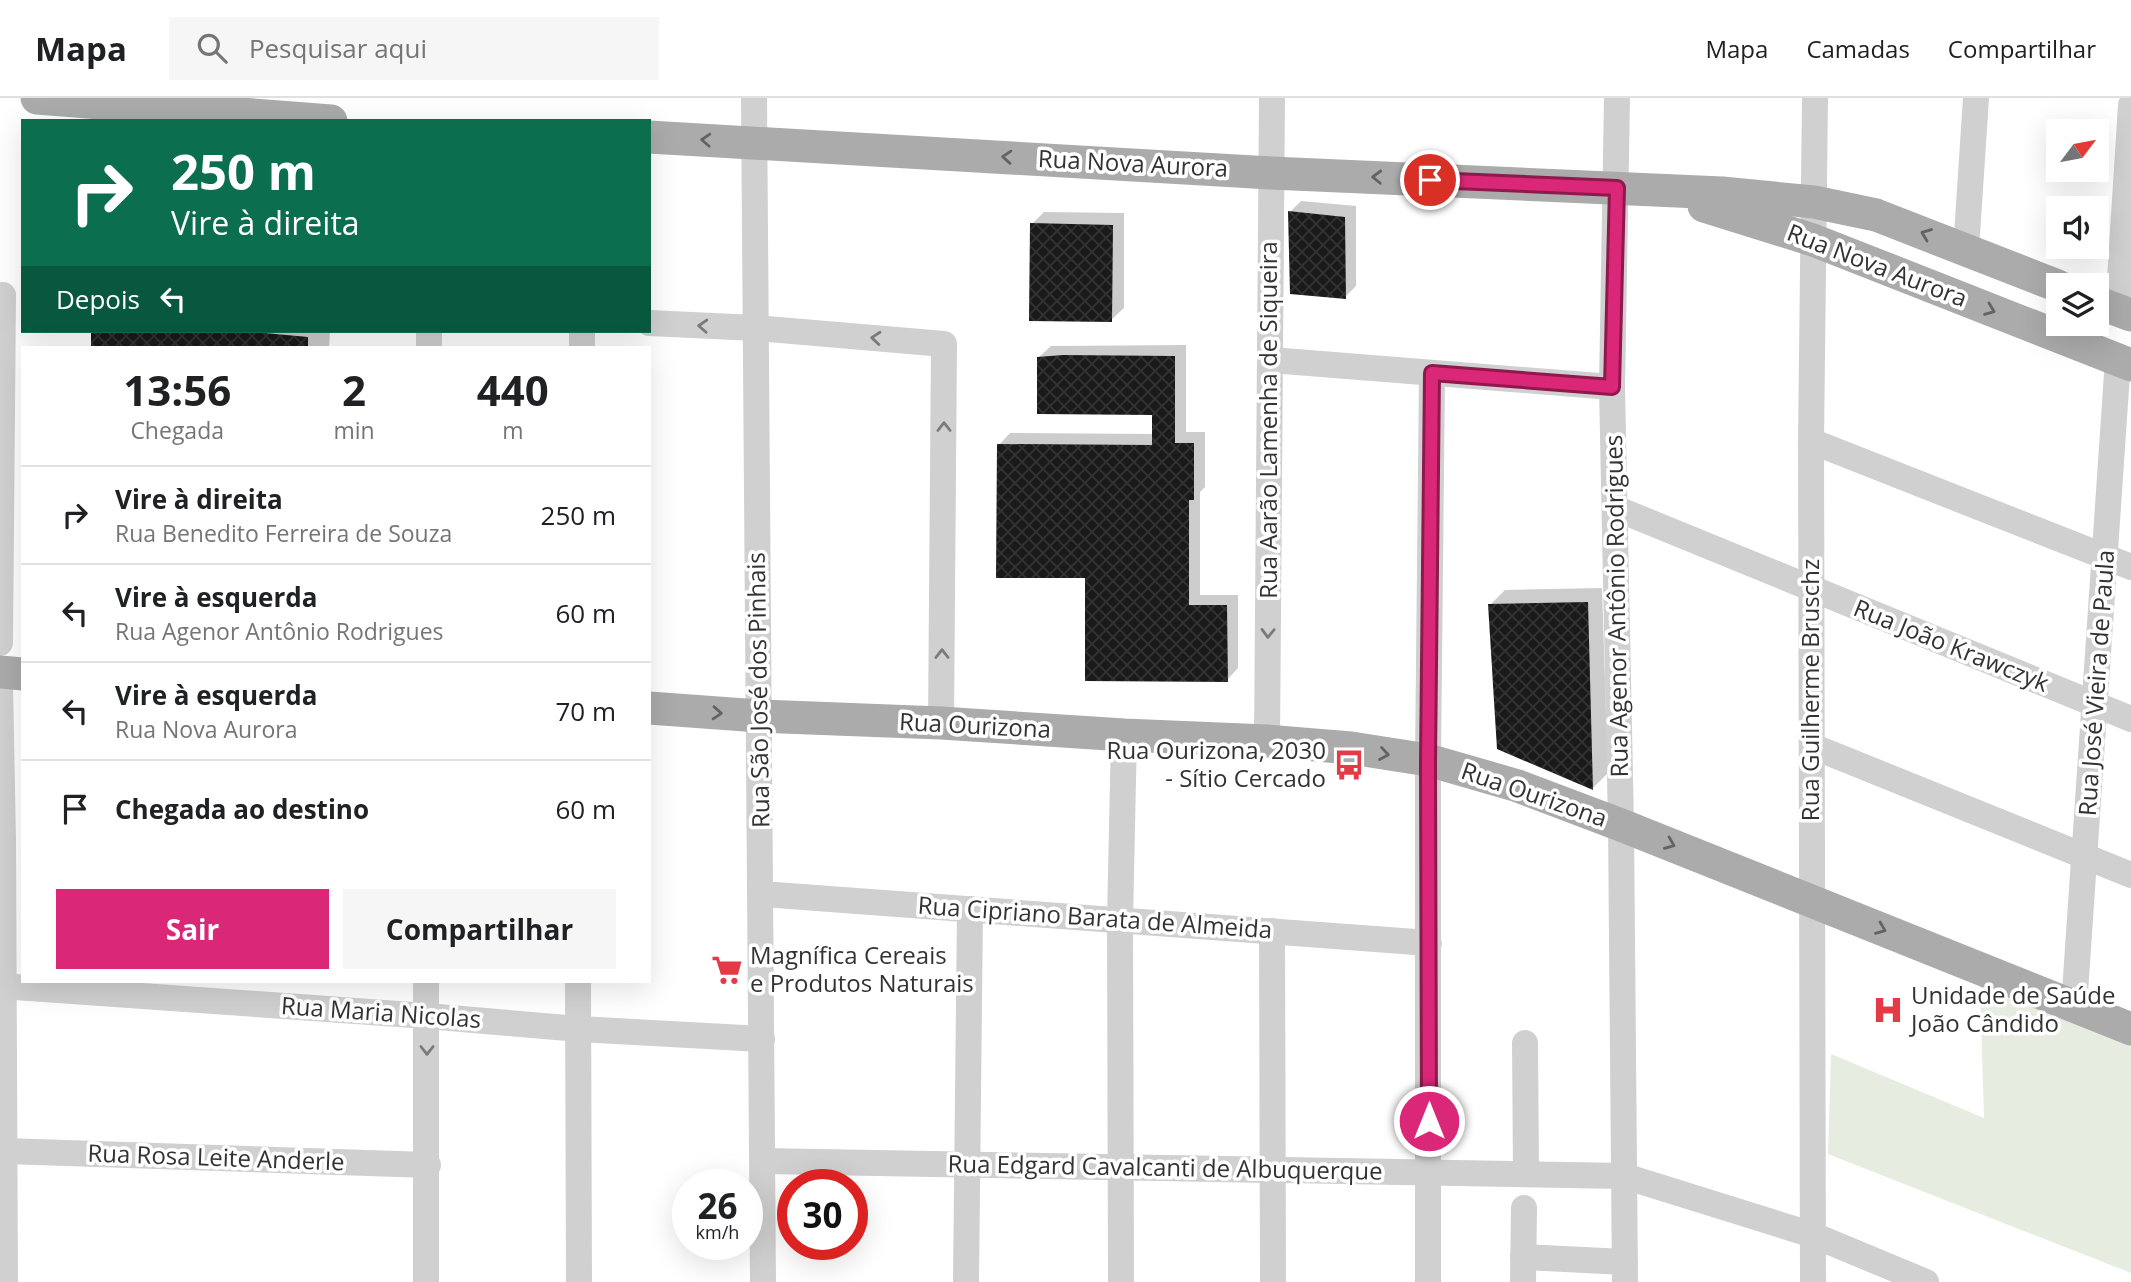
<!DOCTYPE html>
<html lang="pt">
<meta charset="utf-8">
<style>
body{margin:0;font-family:"Open Sans",sans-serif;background:#f6f6f6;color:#202124;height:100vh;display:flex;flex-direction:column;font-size:26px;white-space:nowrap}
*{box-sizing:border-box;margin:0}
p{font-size:23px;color:#757577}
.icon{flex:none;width:38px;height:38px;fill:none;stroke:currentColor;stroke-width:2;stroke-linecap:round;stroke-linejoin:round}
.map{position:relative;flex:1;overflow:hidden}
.sheet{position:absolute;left:21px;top:248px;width:630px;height:637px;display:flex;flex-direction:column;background:#fff;border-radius:0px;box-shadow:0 7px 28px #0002}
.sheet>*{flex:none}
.top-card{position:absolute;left:21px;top:21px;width:630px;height:214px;border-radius:0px;box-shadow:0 7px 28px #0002;background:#0b6e4f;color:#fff;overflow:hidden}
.needle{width:46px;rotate:58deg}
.buttons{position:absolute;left:2046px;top:21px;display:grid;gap:14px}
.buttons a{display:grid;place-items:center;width:63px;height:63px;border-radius:0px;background:#fff;box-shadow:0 7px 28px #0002;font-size:35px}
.speed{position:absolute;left:672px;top:1071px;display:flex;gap:14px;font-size:35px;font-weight:700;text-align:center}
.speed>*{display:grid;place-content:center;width:91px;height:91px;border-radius:50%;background:#fff;box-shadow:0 7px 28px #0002;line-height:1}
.speed small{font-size:18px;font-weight:400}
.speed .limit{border:10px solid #d22;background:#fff;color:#111}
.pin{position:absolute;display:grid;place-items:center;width:60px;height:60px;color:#fff;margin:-30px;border:4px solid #fff;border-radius:50%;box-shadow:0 2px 7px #0007}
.me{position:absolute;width:77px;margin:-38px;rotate:0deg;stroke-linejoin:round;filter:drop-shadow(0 0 5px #0008)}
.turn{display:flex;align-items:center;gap:24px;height:147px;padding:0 35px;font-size:32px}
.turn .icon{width:91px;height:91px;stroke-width:2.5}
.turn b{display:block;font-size:49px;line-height:60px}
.then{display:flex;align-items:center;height:66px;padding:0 35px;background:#0003;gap:14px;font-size:26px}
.eta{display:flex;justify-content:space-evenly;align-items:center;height:119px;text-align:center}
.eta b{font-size:42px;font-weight:700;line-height:49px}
.action{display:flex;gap:14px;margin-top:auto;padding:14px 35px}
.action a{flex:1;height:80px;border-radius:0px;background:#db2777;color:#fff;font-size:28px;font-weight:700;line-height:80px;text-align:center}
.action a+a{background:#f6f6f6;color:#202124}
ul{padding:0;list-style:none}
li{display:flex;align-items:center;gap:21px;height:98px;padding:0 35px;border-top:2px solid #e0e0e0}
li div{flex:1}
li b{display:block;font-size:26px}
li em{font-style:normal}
header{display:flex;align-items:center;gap:42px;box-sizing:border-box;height:98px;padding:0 35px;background:#fff;border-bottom:2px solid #e0e0e0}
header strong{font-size:33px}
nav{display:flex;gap:38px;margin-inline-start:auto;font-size:24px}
.search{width:490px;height:63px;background:#f6f6f6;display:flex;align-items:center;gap:18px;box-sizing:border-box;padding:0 24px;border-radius:0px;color:#757577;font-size:26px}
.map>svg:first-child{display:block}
.park{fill:#e6ecdf}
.shadow{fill:#0003}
.building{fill:url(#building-cross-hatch)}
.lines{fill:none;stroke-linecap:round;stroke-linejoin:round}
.minor{stroke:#d0d0d0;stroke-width:26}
.major{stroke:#ababab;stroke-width:33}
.oneway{stroke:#636363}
.oneway2{stroke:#7a7a7a}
.route-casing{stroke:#8e194d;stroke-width:18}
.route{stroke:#db2777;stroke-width:12}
.labels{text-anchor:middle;stroke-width:7;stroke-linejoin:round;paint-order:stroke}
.street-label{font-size:24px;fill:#333;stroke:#fff}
.poi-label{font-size:24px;fill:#333;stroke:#fff;text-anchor:start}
</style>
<header>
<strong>Mapa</strong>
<div class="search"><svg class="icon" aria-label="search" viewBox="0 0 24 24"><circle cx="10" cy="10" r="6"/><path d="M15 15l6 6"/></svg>Pesquisar aqui</div>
<nav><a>Mapa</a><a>Camadas</a><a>Compartilhar</a></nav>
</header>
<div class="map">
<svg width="2131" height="1184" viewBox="0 0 2131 1184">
<defs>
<pattern id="building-cross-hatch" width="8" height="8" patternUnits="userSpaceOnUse" patternTransform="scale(1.75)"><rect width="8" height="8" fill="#1a1a1a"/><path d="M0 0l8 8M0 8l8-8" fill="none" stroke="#333"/></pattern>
</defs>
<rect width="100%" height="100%" fill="#fff"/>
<!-- park -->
<path class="park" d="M1980 887 2131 946V1175L1828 1056 1831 956 1984 1020Z"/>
<!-- shadow -->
<g class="shadow">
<path d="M1301 103 1356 108V188L1345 199 1290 114Z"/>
<path d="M1044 114 1124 115V210L1111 222 1032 126Z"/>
<path d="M92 233H330L329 250H93Z"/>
<path d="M1186 247V334H1205V389L1200 394V497H1238V570L1227 582 1087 479 999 347 1010 335 1154 336V316L1039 259 1051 248Z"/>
<path d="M1602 490 1608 675 1593 690 1498 650 1490 507 1505 492Z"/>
</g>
<!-- building -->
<g class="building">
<path d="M1288 113 1345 119 1346 201 1290 196Z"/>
<path d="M1030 125 1113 127 1112 224 1029 223Z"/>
<path d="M91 233H244L308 239V250H91Z"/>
<path d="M1063 257 1175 258V345H1194V402H1189V507H1227L1228 584 1085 583V480H996L997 346 1152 347V317L1037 316V259Z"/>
<path d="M1588 504 1593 692 1497 651 1488 506Z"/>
</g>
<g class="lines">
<!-- minor -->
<g class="minor">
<path d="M754 0 763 1184"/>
<path d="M1617 0 1612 289 1621 727 1625 1184"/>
<path d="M1966 152 1976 0"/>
<path d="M2118 212 2131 7"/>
<path d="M649 225 756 230 944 246 941 625"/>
<path d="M429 250V233"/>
<path d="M582 250V233"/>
<path d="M1271 262 1612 289"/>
<path d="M1811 343 2131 469"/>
<path d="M1615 410 2131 621"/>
<path d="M0 545 3 197"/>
<path d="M0 586 3 742 5 1184"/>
<path d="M1267 643 1272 0"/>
<path d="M1812 648 2131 777"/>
<path d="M761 796 1429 845"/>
<path d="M1272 833 1273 1184"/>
<path d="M426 884V1184"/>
<path d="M578 884 579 1184"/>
<path d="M0 888 427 918 579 931 762 941"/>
<path d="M2074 909 2118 261"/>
<path d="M1525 945 1526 1076"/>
<path d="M5 1053 428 1067"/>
<path d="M762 1063 1624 1078 1813 1137 1926 1184"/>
<path d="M1523 1159 1625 1164"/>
<path d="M966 1184 970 811"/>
<path d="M1121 1184 1120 822 1124 637"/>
<path d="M1428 1184V662L1432 275"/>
<path d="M1523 1184 1524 1110"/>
<path d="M1813 1184 1811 343 1815 0"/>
</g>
<!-- major -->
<g class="major">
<path d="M37 0 331 23"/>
<path d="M649 39 1271 75 1722 95 1814 104 1876 117 2058 188"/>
<path d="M1704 108 1813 142 2131 267"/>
<path d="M2096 204 2131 217"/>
<path d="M0 574 23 576"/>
<path d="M649 610 759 618 941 625 1124 637 1267 643 1351 650 1428 662 1518 688 1621 727 2131 931"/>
</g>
</g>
<!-- one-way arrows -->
<defs><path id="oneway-chevron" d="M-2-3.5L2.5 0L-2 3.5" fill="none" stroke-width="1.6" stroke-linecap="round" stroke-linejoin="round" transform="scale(1.75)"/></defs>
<g class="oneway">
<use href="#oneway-chevron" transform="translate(706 42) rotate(-177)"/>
<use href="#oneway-chevron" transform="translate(1007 59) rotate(-176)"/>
<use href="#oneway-chevron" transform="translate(1377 79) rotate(-178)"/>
<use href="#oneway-chevron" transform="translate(1926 136) rotate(-159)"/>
<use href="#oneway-chevron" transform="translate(1990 212) rotate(21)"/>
<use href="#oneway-chevron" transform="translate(717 615) rotate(4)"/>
<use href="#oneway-chevron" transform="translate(1384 656) rotate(9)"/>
<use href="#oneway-chevron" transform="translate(1670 746) rotate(22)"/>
<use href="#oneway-chevron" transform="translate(1881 831) rotate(22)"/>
</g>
<g class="oneway2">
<use href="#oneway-chevron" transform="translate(703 228) rotate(-177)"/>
<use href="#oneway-chevron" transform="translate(876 240) rotate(-175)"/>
<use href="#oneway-chevron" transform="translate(944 329) rotate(-90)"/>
<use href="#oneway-chevron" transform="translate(1268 535) rotate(91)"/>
<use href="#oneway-chevron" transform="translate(942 556) rotate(-90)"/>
<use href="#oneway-chevron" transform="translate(427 952) rotate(90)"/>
</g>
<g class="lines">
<!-- route casing -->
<g class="route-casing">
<path id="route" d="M1429 1023 1428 663 1432 275 1612 289 1617 90 1430 82"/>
</g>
<!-- route -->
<use href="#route" class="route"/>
</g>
<!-- icons -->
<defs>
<g id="bus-bare" transform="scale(2.415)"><path d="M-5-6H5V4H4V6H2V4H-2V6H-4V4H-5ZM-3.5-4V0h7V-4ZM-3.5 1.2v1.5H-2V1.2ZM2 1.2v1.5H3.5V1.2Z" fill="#e63946" stroke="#fff" stroke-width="2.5" paint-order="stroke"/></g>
<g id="supermarket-bare" transform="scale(2.415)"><path d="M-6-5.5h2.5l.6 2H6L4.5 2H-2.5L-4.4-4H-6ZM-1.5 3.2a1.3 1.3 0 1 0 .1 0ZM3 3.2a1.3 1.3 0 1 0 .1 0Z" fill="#e63946" stroke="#fff" stroke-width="2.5" paint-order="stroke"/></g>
<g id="hospital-bare" transform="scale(2.415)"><path d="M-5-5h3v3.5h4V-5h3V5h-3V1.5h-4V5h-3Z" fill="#e63946" stroke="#fff" stroke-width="2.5" paint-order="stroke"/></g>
</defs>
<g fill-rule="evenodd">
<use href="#bus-bare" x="1349" y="667"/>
<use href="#supermarket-bare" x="727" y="872"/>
<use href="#hospital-bare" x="1888" y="912"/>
</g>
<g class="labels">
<!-- street labels -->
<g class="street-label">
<text transform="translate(1133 66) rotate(3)" y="8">Rua Nova Aurora</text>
<text transform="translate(1877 168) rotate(21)" y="8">Rua Nova Aurora</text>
<text transform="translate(1269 322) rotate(-90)" y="8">Rua Aarão Lamenha de Siqueira</text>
<text transform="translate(1617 508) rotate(-91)" y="8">Rua Agenor Antônio Rodrigues</text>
<text transform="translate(1951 548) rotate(22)" y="8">Rua João Krawczyk</text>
<text transform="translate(2097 585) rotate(-86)" y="8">Rua José Vieira de Paula</text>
<text transform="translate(759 592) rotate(-91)" y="8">Rua São José dos Pinhais</text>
<text transform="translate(1811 592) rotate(-90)" y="8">Rua Guilherme Bruschz</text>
<text transform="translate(975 628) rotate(3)" y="8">Rua Ourizona</text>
<text transform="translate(1534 697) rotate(19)" y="8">Rua Ourizona</text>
<text transform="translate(1095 820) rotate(4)" y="8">Rua Cipriano Barata de Almeida</text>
<text transform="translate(381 915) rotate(4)" y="8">Rua Maria Nicolas</text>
<text transform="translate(216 1060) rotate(2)" y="8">Rua Rosa Leite Anderle</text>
<text transform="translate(1165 1070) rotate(1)" y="8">Rua Edgard Cavalcanti de Albuquerque</text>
</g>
<!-- poi labels -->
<g class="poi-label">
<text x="1326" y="661" text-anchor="end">Rua Ourizona, 2030<tspan x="1326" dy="28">- Sítio Cercado</tspan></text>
<text x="750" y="866">Magnífica Cereais<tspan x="750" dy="28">e Produtos Naturais</tspan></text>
<text x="1911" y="906">Unidade de Saúde<tspan x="1911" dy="28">João Cândido</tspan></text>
</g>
</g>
</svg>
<div class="buttons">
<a><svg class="needle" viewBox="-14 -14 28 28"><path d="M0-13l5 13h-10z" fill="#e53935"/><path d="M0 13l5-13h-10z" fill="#757577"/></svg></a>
<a><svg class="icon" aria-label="sound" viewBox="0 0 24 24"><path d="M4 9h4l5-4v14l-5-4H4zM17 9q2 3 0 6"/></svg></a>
<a><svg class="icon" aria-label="layers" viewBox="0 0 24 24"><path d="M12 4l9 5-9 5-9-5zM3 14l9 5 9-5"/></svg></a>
</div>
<div class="speed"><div>26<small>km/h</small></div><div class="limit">30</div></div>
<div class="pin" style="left:1430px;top:82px;background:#d93025"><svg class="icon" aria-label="arrive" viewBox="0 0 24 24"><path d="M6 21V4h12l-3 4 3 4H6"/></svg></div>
<svg class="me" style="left:1429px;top:1023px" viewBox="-20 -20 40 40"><circle r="17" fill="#db2777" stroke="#fff" stroke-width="3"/><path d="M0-11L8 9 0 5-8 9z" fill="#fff"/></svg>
<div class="top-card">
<div class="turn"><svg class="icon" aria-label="right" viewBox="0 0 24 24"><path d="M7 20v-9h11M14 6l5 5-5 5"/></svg><div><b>250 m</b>Vire à direita</div></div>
<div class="then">Depois<svg class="icon" aria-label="left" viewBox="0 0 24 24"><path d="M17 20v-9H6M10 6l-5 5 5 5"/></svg></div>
</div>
<section class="sheet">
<div class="eta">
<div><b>13:56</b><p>Chegada</p></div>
<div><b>2</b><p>min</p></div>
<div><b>440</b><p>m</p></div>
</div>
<ul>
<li><svg class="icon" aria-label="right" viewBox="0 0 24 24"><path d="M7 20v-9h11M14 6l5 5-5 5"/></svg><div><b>Vire à direita</b><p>Rua Benedito Ferreira de Souza</p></div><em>250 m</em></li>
<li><svg class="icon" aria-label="left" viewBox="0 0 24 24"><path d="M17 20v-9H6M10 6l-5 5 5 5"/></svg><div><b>Vire à esquerda</b><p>Rua Agenor Antônio Rodrigues</p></div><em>60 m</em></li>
<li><svg class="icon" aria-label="left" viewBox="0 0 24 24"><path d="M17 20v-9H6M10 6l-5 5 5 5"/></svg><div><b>Vire à esquerda</b><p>Rua Nova Aurora</p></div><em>70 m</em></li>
<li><svg class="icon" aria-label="arrive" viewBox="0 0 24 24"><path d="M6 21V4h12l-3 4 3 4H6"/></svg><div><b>Chegada ao destino</b></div><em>60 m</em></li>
</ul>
<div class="action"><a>Sair</a><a>Compartilhar</a></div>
</section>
</div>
